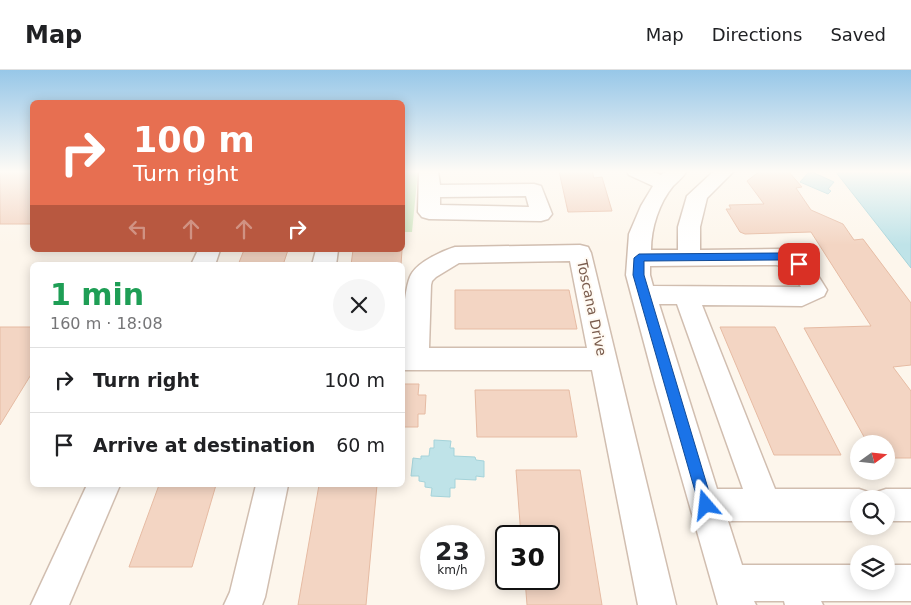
<!DOCTYPE html>
<meta charset="utf-8">
<style>
body{margin:0;font-family:"DejaVu Sans",sans-serif;background:#f6f6f6;color:#202124;height:100vh;display:flex;flex-direction:column;font-size:19px;white-space:nowrap}
*{box-sizing:border-box;margin:0}
p{font-size:16px;color:#757577}
.icon{flex:none;width:28px;height:28px;fill:none;stroke:currentColor;stroke-width:2;stroke-linecap:round;stroke-linejoin:round}
.map{position:relative;flex:1;overflow:hidden}
.sheet{position:absolute;left:30px;top:192px;width:375px;height:225px;display:flex;flex-direction:column;background:#fff;border-radius:8px;box-shadow:0 2px 12px #0003}
.sheet>*{flex:none}
.banner{position:absolute;left:30px;top:30px;width:375px;height:152px;border-radius:8px;box-shadow:0 2px 12px #0003;background:#e76f51;color:#fff;overflow:hidden}
.needle{width:32px;rotate:75deg}
.tools{position:absolute;left:850px;top:365px;display:grid;gap:10px}
.tools a{display:grid;place-items:center;width:45px;height:45px;border-radius:50%;background:#fff;box-shadow:0 2px 12px #0003;font-size:25px}
.speed{position:absolute;left:420px;top:455px;display:flex;gap:10px;font-size:25px;font-weight:700;text-align:center}
.speed>*{display:grid;place-content:center;width:65px;height:65px;border-radius:50%;background:#fff;box-shadow:0 2px 12px #0003;line-height:1}
.speed small{font-size:12px;font-weight:400}
.speed .limit{border:2px solid #111;border-radius:8px;background:#fff;color:#111}
.pin{position:absolute;display:grid;place-items:center;width:42px;height:42px;color:#fff;margin:-21px;border-radius:10px;box-shadow:0 2px 8px #0006}
.me{position:absolute;width:55px;margin:-28px;rotate:343deg;stroke-linejoin:round;filter:drop-shadow(0 0 4px #0008)}
.turn{display:flex;align-items:center;gap:18px;height:105px;padding:0 20px;font-size:22px}
.turn .icon{width:65px;height:65px;stroke-width:2.5}
.turn b{display:block;font-size:35px;line-height:42px}
.lanes{display:flex;align-items:center;height:48px;padding:0 20px;background:#0003;justify-content:center;gap:25px;direction:ltr}
.lanes .off{opacity:.35}
.round{display:grid;place-items:center;flex:none;width:52px;height:52px;border-radius:26px;background:#f6f6f6}
.head{display:flex;align-items:center;justify-content:space-between;height:85px;padding:0 20px}
h1{font-size:30px;font-weight:800;line-height:38px;color:#1e9e55}
ul{padding:0;list-style:none}
li{display:flex;align-items:center;gap:15px;height:65px;padding:0 20px;border-top:1px solid #e0e0e0}
li div{flex:1}
li b{display:block;font-size:19px}
li em{font-style:normal}
header{display:flex;align-items:center;gap:30px;box-sizing:border-box;height:70px;padding:0 25px;background:#fff;border-bottom:1px solid #e0e0e0}
header strong{font-size:24px}
nav{display:flex;gap:28px;margin-inline-start:auto;font-size:18px}
.map>svg:first-child{display:block}
.green{fill:#d8ecc9}
.water{fill:#bfe3e8;stroke:#a5d3da}
.building{fill:#f3d5c3;stroke:#e6bba3}
.lines{fill:none;stroke-linecap:round;stroke-linejoin:round}
.minor-casing{stroke:#d1beb0;stroke-width:3}
.minor{fill:#fff;fill-rule:evenodd}
.route{fill:#1a73e8;stroke:#114b97}
.labels{text-anchor:middle;stroke-width:4;stroke-linejoin:round;paint-order:stroke}
.street-label{font-size:14px;fill:#7a5c4d;stroke:#fffaf3}
</style>
<header>
<strong>Map</strong>
<nav><a>Map</a><a>Directions</a><a>Saved</a></nav>
</header>
<div class="map">
<svg width="911" height="535" viewBox="0 0 911 535">
<rect width="100%" height="100%" fill="#fdf6ec"/>
<!-- green -->
<path class="green" d="M402 101H418L412 162H403Z"/>
<!-- water -->
<g class="water">
<path d="M810 101 834 112 828 119 831 121 828 124 800 112Z"/>
<path d="M835 101H911V198Z"/>
<path d="M434 370 451 371 450 378H454V386L475 387 476 390 484 391V407L476 406V410L455 409V418H450V427L431 426 432 418 425 417V412L419 411V406H411L413 388 421 389V386H429L430 378H434Z"/>
</g>
<!-- building -->
<g class="building">
<rect x="0" y="101" width="32" height="53"/>
<path d="M559 101H592L594 108 602 107 612 141 568 142Z"/>
<path d="M760 101H788L802 117 796 118 811 140 843 154 854 170 863 169 911 233V295L893 297 911 321V388H886V374H868L804 258 871 256 811 162 745 164 740 162 726 139H731L729 135 764 134 747 111Z"/>
<path d="M244 180H288L283 195H238Z"/>
<path d="M353 180H402L401 195H351Z"/>
<path d="M455 220H569L577 259H455Z"/>
<path d="M0 257H32V303L0 355Z"/>
<path d="M720 257H775L841 385H774Z"/>
<path d="M402 314H419L418 325H426L425 344H418V357H402Z"/>
<path d="M475 320H569L577 367H477Z"/>
<path d="M516 400H580L602 535H527L525 509H549V466H521Z"/>
<path d="M159 415H216L192 497H129Z"/>
<path d="M319 415H377L366 535H298Z"/>
</g>
<g class="lines">
<!-- minor casing -->
<g class="minor-casing">
<g id="minor">
<path d="M419 101H438L440 115 534 114 541 116 552 144 548 149 541 151 429 149 422 147 418 142ZM526 126 529 137 440 135V127Z"/>
<path d="M627 101H651L661 105 666 101H687C683 107 678 111 673 116 659 133 651 158 651 180H678V157L687 126 714 101H734L707 128 700 157V180L779 179 807 188 827 220 824 226 802 236 702 235 775 419H859L871 423 872 428 874 423 886 419H911V451H886V429H859V451H728L742 495H859V511H886V495H911V531H821L823 535H785L784 531H754L756 535H718L655 314 626 205 629 164 641 136 653 116 629 105ZM777 195 791 200 801 217 653 216 650 205V196ZM659 234H677L743 419H717Z"/>
<path d="M580 175 588 177 591 183 676 535H638L592 300H402C402 281 402 217 412 203 420 191 442 181 455 177ZM570 191 587 278H429L431 215 432 211 436 207 459 193Z"/>
<path d="M198 180H220L215 195H191Z"/>
<path d="M316 180H338L336 195H312Z"/>
<path d="M87 415H120L69 535H31Z"/>
<path d="M256 415H288L265 527 262 535H224L230 522Z"/>
</g>
</g>
<!-- minor -->
<use href="#minor" class="minor"/>
</g>
<!-- sky -->
<linearGradient id="sky" x2="0" y2="1"><stop stop-color="#97c7e8"/><stop offset="0.58" stop-color="#fefbf6"/><stop offset="1" stop-color="#fefbf6" stop-opacity="0"/></linearGradient>
<rect width="911" height="175" fill="url(#sky)"/>
<!-- route -->
<path class="route" d="M779 183 803 191 804 194 799 197 778 190 644 191V205L713 435 711 440 706 442 701 440 699 435 633 205 634 188 639 184Z"/>
<g class="labels">
<!-- street labels -->
<g class="street-label">
<text transform="translate(592 238) rotate(78)" y="5">Toscana Drive</text>
</g>
</g>
</svg>
<div class="tools">
<a><svg class="needle" viewBox="-14 -14 28 28"><path d="M0-13l5 13h-10z" fill="#e53935"/><path d="M0 13l5-13h-10z" fill="#757577"/></svg></a>
<a><svg class="icon" aria-label="search" viewBox="0 0 24 24"><circle cx="10" cy="10" r="6"/><path d="M15 15l6 6"/></svg></a>
<a><svg class="icon" aria-label="layers" viewBox="0 0 24 24"><path d="M12 4l9 5-9 5-9-5zM3 14l9 5 9-5"/></svg></a>
</div>
<div class="speed"><div>23<small>km/h</small></div><div class="limit">30</div></div>
<div class="pin" style="left:799px;top:194px;background:#d93025"><svg class="icon" aria-label="arrive" viewBox="0 0 24 24"><path d="M6 21V4h12l-3 4 3 4H6"/></svg></div>
<svg class="me" style="left:706px;top:435px" viewBox="-20 -20 40 40"><path d="M0-17L14 15 0 8-14 15z" fill="#1a73e8" stroke="#fff" stroke-width="4"/></svg>
<div class="banner">
<div class="turn"><svg class="icon" aria-label="right" viewBox="0 0 24 24"><path d="M7 20v-9h11M14 6l5 5-5 5"/></svg><div><b>100 m</b>Turn right</div></div>
<div class="lanes"><svg class="icon off" aria-label="left" viewBox="0 0 24 24"><path d="M17 20v-9H6M10 6l-5 5 5 5"/></svg><svg class="icon off" aria-label="ahead" viewBox="0 0 24 24"><path d="M12 20V5M6 11l6-6 6 6"/></svg><svg class="icon off" aria-label="ahead" viewBox="0 0 24 24"><path d="M12 20V5M6 11l6-6 6 6"/></svg><svg class="icon" aria-label="right" viewBox="0 0 24 24"><path d="M7 20v-9h11M14 6l5 5-5 5"/></svg></div>
</div>
<section class="sheet">
<div class="head"><div><h1>1 min</h1><p>160 m · 18:08</p></div><a class="round"><svg class="icon" aria-label="close" viewBox="0 0 24 24"><path d="M6 6l12 12M18 6L6 18"/></svg></a></div>
<ul>
<li><svg class="icon" aria-label="right" viewBox="0 0 24 24"><path d="M7 20v-9h11M14 6l5 5-5 5"/></svg><div><b>Turn right</b></div><em>100 m</em></li>
<li><svg class="icon" aria-label="arrive" viewBox="0 0 24 24"><path d="M6 21V4h12l-3 4 3 4H6"/></svg><div><b>Arrive at destination</b></div><em>60 m</em></li>
</ul>
</section>
</div>
